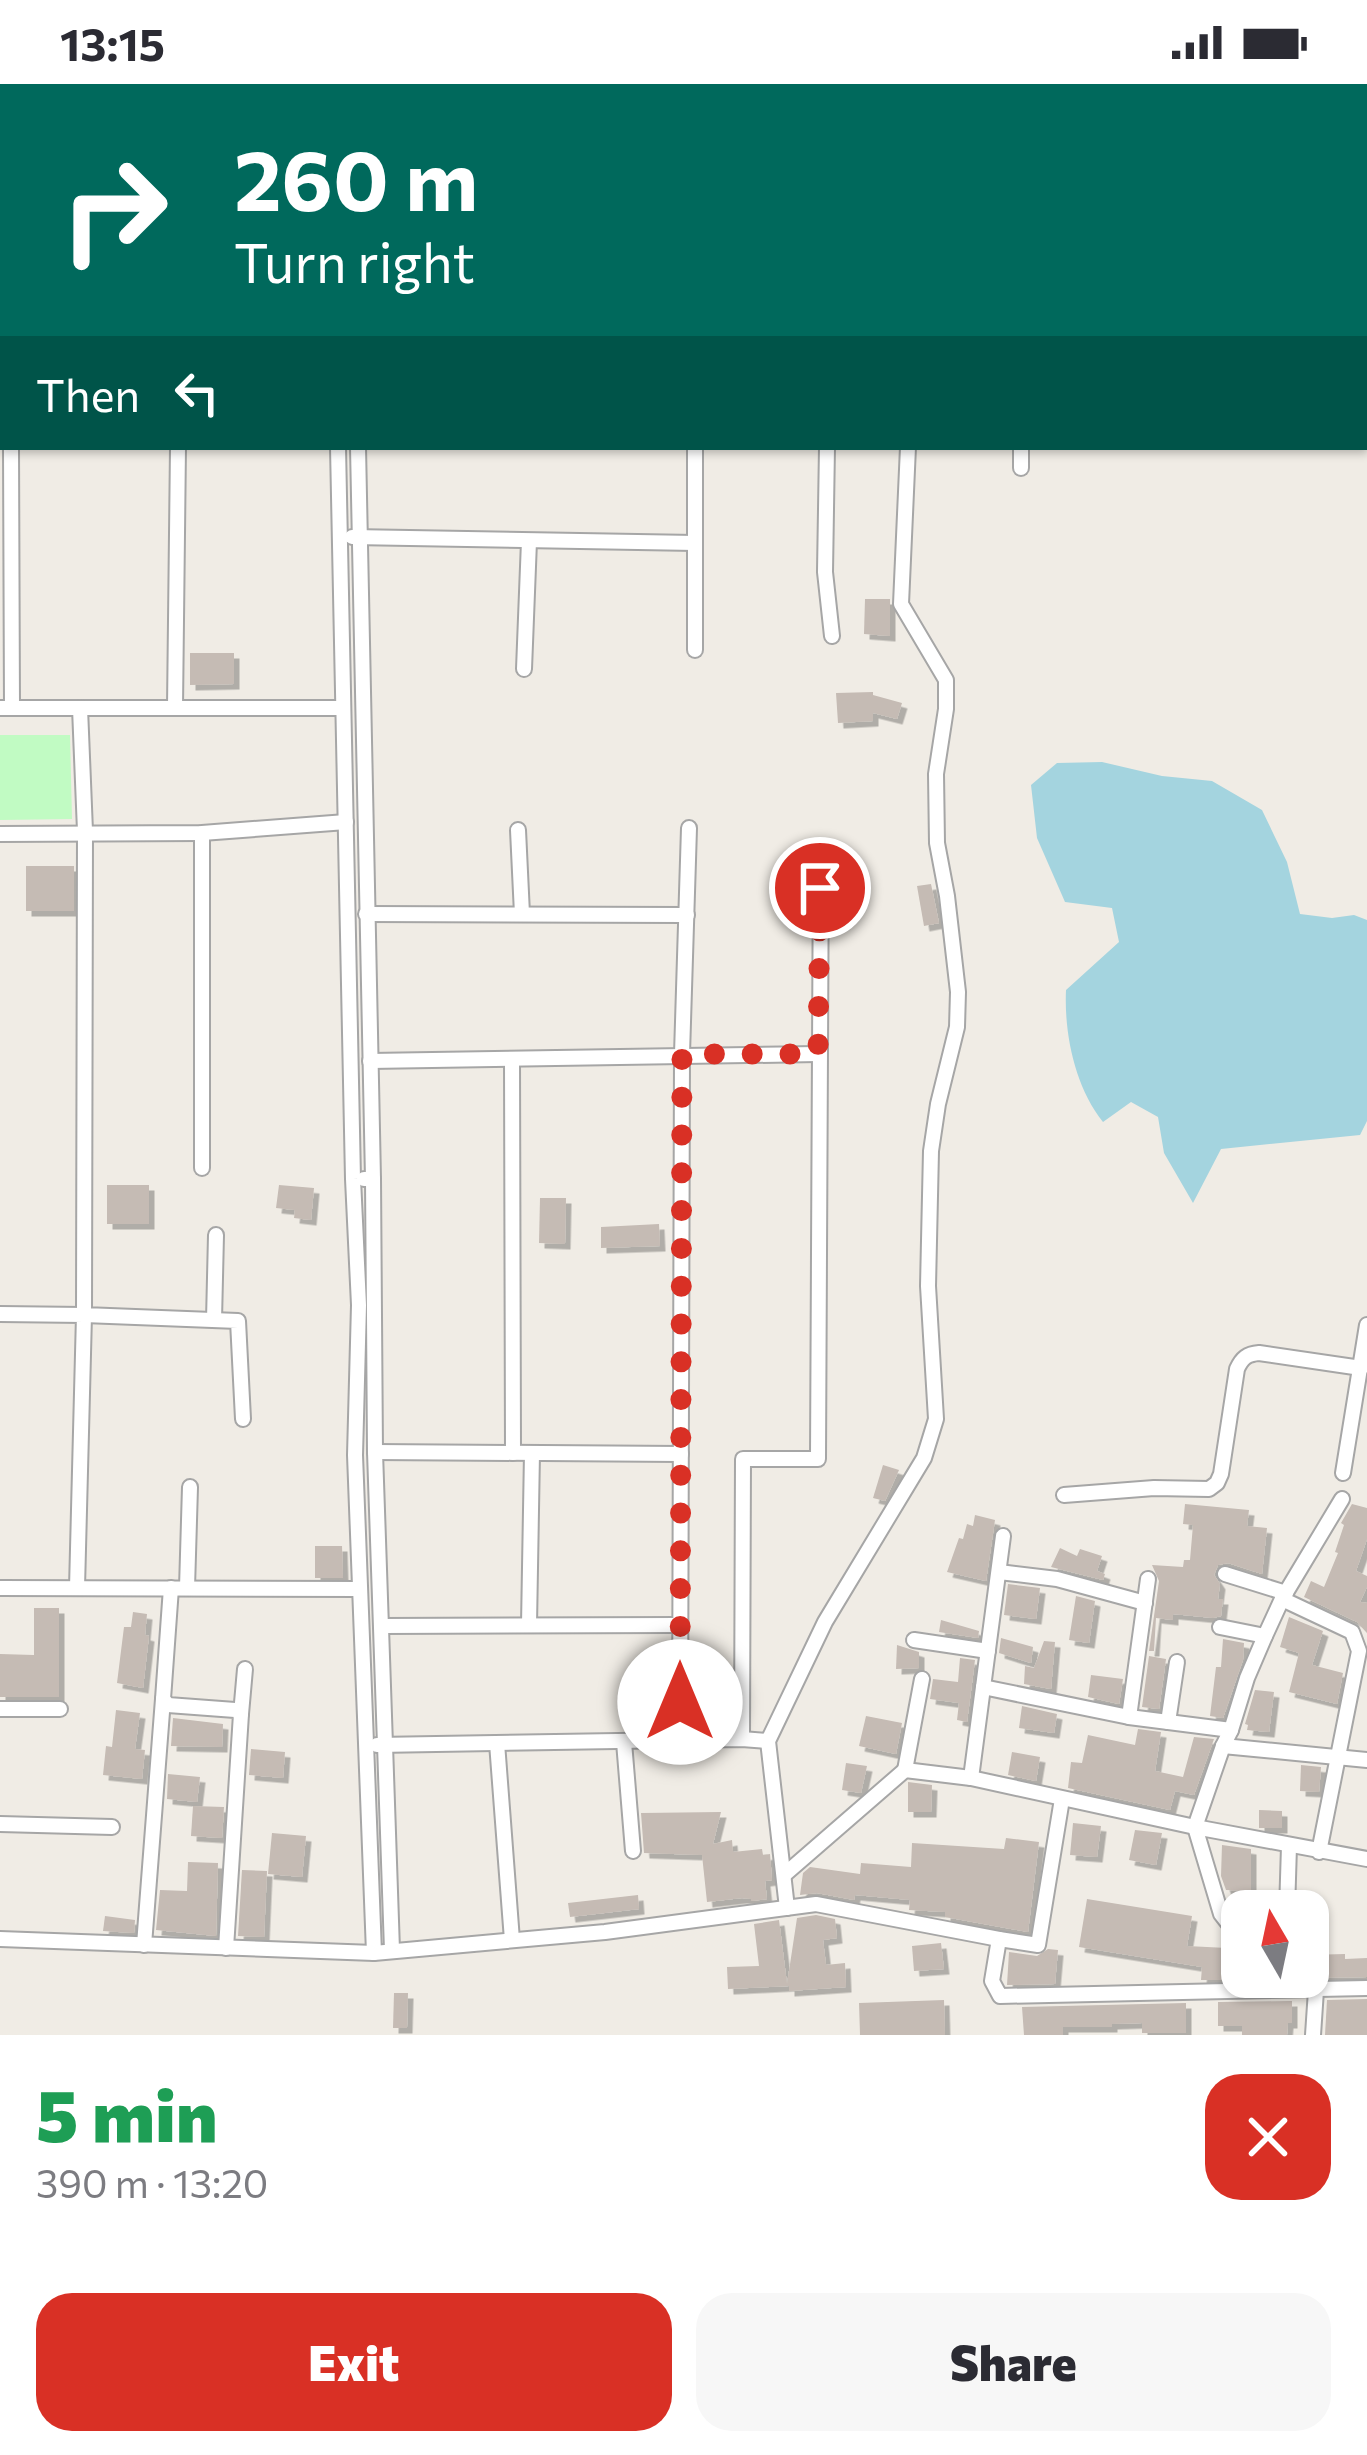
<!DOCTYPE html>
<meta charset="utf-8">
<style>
body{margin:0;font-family:Commissioner,sans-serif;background:#f7f7f7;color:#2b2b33;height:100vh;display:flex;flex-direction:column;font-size:45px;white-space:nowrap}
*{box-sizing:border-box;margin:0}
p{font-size:39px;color:#7c7c81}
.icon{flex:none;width:66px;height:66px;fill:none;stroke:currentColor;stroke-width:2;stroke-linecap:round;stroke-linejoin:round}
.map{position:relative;height:1951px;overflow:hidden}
.details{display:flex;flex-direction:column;background:#fff;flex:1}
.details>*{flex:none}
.hud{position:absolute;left:0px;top:0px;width:1368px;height:366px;box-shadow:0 3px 9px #0004;background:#00695c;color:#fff;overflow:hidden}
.needle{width:78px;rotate:351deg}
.buttons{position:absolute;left:1221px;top:1806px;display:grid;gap:24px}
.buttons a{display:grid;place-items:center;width:108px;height:108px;border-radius:24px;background:#fff;box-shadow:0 3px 9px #0004;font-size:60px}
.pin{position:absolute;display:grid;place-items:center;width:102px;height:102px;color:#fff;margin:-51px;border:6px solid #fff;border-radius:50%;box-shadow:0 3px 12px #0007}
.me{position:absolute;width:132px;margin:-66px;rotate:0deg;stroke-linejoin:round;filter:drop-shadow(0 0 9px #0008)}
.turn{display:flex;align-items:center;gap:42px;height:252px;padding:0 36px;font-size:54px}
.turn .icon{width:156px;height:156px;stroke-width:2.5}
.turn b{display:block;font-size:84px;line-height:102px}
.then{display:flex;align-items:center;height:114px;padding:0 36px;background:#0003;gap:24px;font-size:45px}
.round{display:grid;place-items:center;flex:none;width:126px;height:126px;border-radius:36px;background:#f7f7f7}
.summary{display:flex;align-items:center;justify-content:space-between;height:204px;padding:0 36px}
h1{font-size:72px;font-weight:800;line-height:90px;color:#1e9e55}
.cta{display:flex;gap:24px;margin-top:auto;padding:24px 36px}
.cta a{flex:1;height:138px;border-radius:36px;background:#d93025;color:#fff;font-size:48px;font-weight:800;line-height:138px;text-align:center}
.cta a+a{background:#f7f7f7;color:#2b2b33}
.status{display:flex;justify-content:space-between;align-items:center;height:84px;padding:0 60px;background:#fff;direction:ltr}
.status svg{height:33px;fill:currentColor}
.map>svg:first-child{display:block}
.park{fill:#c1fbc3}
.water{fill:#a4d4df}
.building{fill:#c5bbb4;filter:url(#shadow)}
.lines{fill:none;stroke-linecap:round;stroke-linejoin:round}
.minor-casing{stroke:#a6a6a6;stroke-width:18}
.minor{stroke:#fff;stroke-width:14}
.route{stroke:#d93025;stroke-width:21;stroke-dasharray:0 37.8}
</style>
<div class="status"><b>13:15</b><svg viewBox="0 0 49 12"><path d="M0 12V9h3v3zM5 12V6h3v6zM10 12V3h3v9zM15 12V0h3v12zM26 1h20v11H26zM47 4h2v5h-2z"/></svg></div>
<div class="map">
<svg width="1367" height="1951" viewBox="0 0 1367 1951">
<defs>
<filter id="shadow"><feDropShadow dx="5.5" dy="5.5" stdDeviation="0" flood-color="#0004"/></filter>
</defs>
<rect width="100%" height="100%" fill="#f0ece5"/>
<!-- park -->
<path class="park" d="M0 651H70L72 735 0 736Z"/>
<!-- water -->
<path class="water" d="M1102 678 1162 692 1212 697 1262 726 1287 778 1300 830 1332 834 1354 831 1367 836V1037L1360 1051 1221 1065 1193 1119 1164 1069 1158 1033 1131 1018 1103 1038C1075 1003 1064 950 1066 906L1119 858 1112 824 1065 818 1037 754 1031 701 1057 679Z"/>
<!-- building -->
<g class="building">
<path d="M865 515H890V552L864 550Z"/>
<path d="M190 569H234V600L190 601Z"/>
<path d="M873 608V611L902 619 897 635 873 629V637L838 639 836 609Z"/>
<rect x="26" y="782" width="48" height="45"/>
<path d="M931 800 939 839 924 842 917 802Z"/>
<rect x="107" y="1101" width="42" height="39"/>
<path d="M279 1101 314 1104 311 1136 294 1134 295 1126 276 1124Z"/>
<path d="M540 1114H566L565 1160 539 1159Z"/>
<path d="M659 1140 660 1162 601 1164V1143Z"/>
<path d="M883 1381 899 1386 885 1417 873 1414Z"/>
<path d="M1185 1420 1249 1426 1247 1442 1267 1444 1262 1490 1228 1479 1218 1481 1214 1491 1220 1500 1218 1515H1223L1221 1532 1213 1534 1173 1530V1536L1156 1534 1154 1567H1149L1159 1497 1152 1481 1183 1483 1184 1476H1190L1193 1441 1183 1440Z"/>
<path d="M1352 1420 1367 1424V1455L1356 1487 1367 1492V1503L1360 1518 1367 1519V1549L1357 1538 1304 1513 1311 1497 1324 1503 1338 1469 1335 1468 1344 1441 1341 1439Z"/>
<path d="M975 1431 995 1436 986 1497 947 1488 959 1454 963 1455 967 1440 973 1442Z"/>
<path d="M315 1462H342L343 1494H315Z"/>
<path d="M1060 1464 1077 1472 1080 1465 1102 1472 1097 1487 1105 1490 1103 1496 1051 1483Z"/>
<path d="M1008 1500 1040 1504 1036 1535 1004 1531Z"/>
<path d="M1076 1512 1095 1517 1089 1559 1069 1556Z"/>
<path d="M34 1524H59V1613H0V1570L34 1571Z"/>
<path d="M133 1528 147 1530 145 1551 149 1552 143 1604 117 1599 124 1543H131Z"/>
<path d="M1289 1533 1323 1547 1312 1581 1343 1589 1337 1620 1289 1608 1299 1569 1280 1563Z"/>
<path d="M941 1536 979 1547 978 1554 939 1548Z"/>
<path d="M1001 1554 1033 1563 1031 1579 999 1569Z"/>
<path d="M1223 1555 1244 1559 1243 1576 1223 1634 1210 1632 1216 1583H1221Z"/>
<path d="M1044 1557 1055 1558 1051 1605 1024 1600 1025 1582 1034 1584Z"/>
<path d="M897 1561 919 1568V1584L896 1585Z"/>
<path d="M1149 1572 1166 1575 1159 1625 1142 1623Z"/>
<path d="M960 1574 975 1576 967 1638 957 1636 959 1619 930 1615 933 1595 958 1598Z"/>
<path d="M1091 1591 1123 1595 1119 1620 1088 1613Z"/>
<path d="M1255 1606 1274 1608 1269 1648 1247 1646 1248 1641 1245 1640Z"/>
<path d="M1022 1622 1057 1630 1054 1649 1019 1644Z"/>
<path d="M116 1626 140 1629 135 1665 145 1666 142 1695 103 1691 106 1662 112 1663Z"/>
<path d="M866 1632 902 1639 896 1670 859 1662Z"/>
<path d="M173 1634 223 1640 222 1663 171 1662Z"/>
<path d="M1138 1645 1161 1648 1155 1687 1183 1693 1194 1653 1214 1655 1194 1711 1175 1707 1170 1726 1068 1704 1071 1678 1082 1679 1088 1651 1135 1661Z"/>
<path d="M251 1665 285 1668 283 1694 249 1691Z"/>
<path d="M1012 1668 1040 1673 1036 1697 1008 1691Z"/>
<path d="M846 1679 867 1682 861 1709 842 1706Z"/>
<path d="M1301 1681 1321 1683 1319 1708 1300 1707Z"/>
<path d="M168 1690 200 1693 197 1718 167 1715Z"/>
<path d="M908 1698 932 1701 931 1728H908Z"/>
<path d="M193 1722 224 1723 222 1754 191 1752Z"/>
<path d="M1259 1726 1282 1727V1744H1259Z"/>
<path d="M721 1728 713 1760 732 1756 733 1768 762 1765 763 1771 770 1770 772 1796 765 1797 767 1815 751 1817V1815L742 1814 707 1818 702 1771 644 1769 641 1729Z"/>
<path d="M1073 1739 1101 1742 1097 1773 1070 1771Z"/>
<path d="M1135 1746 1162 1749 1156 1781 1129 1776Z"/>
<path d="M272 1749 306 1752 302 1793 268 1790Z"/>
<path d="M1006 1754 1039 1758 1028 1848 945 1833V1828L909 1826 910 1816 855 1811 854 1816 817 1809 800 1811 803 1789 810 1783 860 1790 861 1779 911 1783 912 1759 1004 1765Z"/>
<path d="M1222 1761 1251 1765V1807L1226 1806 1221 1792Z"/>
<path d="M188 1778 218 1779 216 1852 156 1846 160 1806 187 1807Z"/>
<path d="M242 1786 267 1787 264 1853 238 1852Z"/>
<path d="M638 1811 639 1825 570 1833 568 1819Z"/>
<path d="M1087 1815 1192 1832 1187 1862 1227 1864 1225 1896H1201L1202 1883 1079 1863Z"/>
<path d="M816 1831 835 1835 837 1854 823 1856 826 1881 845 1879 846 1903 789 1907V1902L728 1905 727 1883 759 1882 754 1840 779 1836 787 1900 797 1834Z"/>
<path d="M105 1832 135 1836 134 1849 103 1847Z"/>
<path d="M941 1859 944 1885 914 1887 912 1862Z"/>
<path d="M1048 1865 1058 1866 1055 1900 1007 1901 1009 1868 1037 1872Z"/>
<path d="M1345 1870V1875L1367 1874V1893L1308 1894V1871Z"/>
<path d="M394 1909H408L407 1944H393Z"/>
<path d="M1367 1915V1951H1325L1327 1916Z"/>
<path d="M944 1916 945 1951H860L859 1919Z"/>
<path d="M1292 1917V1939H1288L1287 1951H1242V1942H1218V1918Z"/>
<path d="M1186 1919V1949H1142V1939L1112 1940V1943H1063V1951H1024L1022 1923Z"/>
</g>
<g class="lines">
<!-- minor casing -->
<g class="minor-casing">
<g id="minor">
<path d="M212 0V3"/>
<path d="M331 0V3"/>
<path d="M349 0 350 3"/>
<path d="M469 0V3"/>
<path d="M96 3V0"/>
<path d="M591 3V0"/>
<path d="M715 3V0"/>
<path d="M914 3 915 0"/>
<path d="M1021 3V0"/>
<path d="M1142 3V0"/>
<path d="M1314 3V0"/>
<path d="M0 77H3"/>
<path d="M0 195H3"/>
<path d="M0 211H3"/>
<path d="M1365 232H1367"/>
<path d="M0 320H3"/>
<path d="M11 363 12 624"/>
<path d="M338 363 353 1095 359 1221 355 1371 374 1869"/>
<path d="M358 363 373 1095H364"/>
<path d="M827 363 825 488 832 552"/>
<path d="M1021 384V363"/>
<path d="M352 453 695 459"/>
<path d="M695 566V363"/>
<path d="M524 585 529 457"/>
<path d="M175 623 178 363"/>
<path d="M0 624H343"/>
<path d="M80 624 85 747 84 1231 238 1237 243 1335"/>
<path d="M518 746 522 830"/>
<path d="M0 750 202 749 346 738"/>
<path d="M366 830 687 831"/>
<path d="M512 976 513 1369"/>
<path d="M370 977 818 970"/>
<path d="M202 1084V749"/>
<path d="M373 1095 375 1368 392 1866"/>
<path d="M0 1230 84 1231 77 1504"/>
<path d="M214 1236 216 1151"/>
<path d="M375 1368 681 1370"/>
<path d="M1343 1389 1367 1241"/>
<path d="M1064 1411 1154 1404 1209 1405 1217 1399 1221 1390 1237 1285C1242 1274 1247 1270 1259 1269L1361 1284"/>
<path d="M999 1488 1057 1495 1145 1519"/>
<path d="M1225 1490 1286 1509"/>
<path d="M0 1504 360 1505"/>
<path d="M171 1504 163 1615 168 1621 235 1626 241 1630 226 1864"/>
<path d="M187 1504 190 1403"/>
<path d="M1282 1515 1352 1548 1359 1567 1319 1768"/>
<path d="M529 1541 532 1369"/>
<path d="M382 1542 680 1541"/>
<path d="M1220 1543 1265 1552"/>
<path d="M914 1556 988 1567"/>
<path d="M983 1603 1129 1633 1231 1646"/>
<path d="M0 1625H60"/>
<path d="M241 1630 245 1585"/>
<path d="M1129 1633 1148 1495"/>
<path d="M1168 1638 1177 1578"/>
<path d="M742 1655 743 1375H818L821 763"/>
<path d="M680 1657 682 970 689 744"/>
<path d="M624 1658 633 1767"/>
<path d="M497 1659 512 1856"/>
<path d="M377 1661 742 1655 768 1657"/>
<path d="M1223 1662 1367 1676"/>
<path d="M905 1686 922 1595"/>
<path d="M971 1694 1003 1452"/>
<path d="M0 1740 112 1743"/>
<path d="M784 1791 905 1686 971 1694 1195 1743 1367 1775"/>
<path d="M787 1824 768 1657 825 1538 924 1374 936 1335 928 1202 931 1067 938 1020 957 943 958 908 947 812 937 759 936 690 946 625V596L901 520 908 363"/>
<path d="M1287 1827 1289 1762"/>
<path d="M0 1855 374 1869 605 1848 816 1820 999 1855 992 1897 1000 1912 1367 1904"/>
<path d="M999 1855 1038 1861 1062 1715"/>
<path d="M1242 1857 1221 1830 1195 1743 1223 1662 1231 1646 1247 1594 1265 1552 1282 1515 1342 1415"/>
<path d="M144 1861 163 1615"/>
<path d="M1273 1897 1274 1893"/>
<path d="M1313 1951 1316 1906"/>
</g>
</g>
<!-- minor -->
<use href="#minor" class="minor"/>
</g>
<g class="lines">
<!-- route -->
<path class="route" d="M680 1618 682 970H818L820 804"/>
</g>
</svg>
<div class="buttons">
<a><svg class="needle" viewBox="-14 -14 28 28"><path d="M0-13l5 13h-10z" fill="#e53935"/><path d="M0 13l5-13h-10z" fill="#7c7c81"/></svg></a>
</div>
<div class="pin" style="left:820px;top:804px;background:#d93025"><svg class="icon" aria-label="arrive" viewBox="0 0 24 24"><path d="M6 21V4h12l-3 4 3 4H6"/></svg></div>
<svg class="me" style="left:680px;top:1618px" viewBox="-20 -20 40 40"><circle r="19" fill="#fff"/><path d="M0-13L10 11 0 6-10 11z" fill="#d93025"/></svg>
<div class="hud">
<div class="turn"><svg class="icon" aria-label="right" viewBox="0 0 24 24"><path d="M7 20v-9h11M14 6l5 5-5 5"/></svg><div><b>260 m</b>Turn right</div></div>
<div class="then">Then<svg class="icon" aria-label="left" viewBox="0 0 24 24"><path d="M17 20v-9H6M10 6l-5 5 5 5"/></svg></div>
</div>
</div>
<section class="details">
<div class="summary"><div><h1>5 min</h1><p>390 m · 13:20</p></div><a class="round" style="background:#d93025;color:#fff"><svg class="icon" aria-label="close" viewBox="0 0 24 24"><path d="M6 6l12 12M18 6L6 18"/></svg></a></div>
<div class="cta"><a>Exit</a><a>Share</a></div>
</section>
